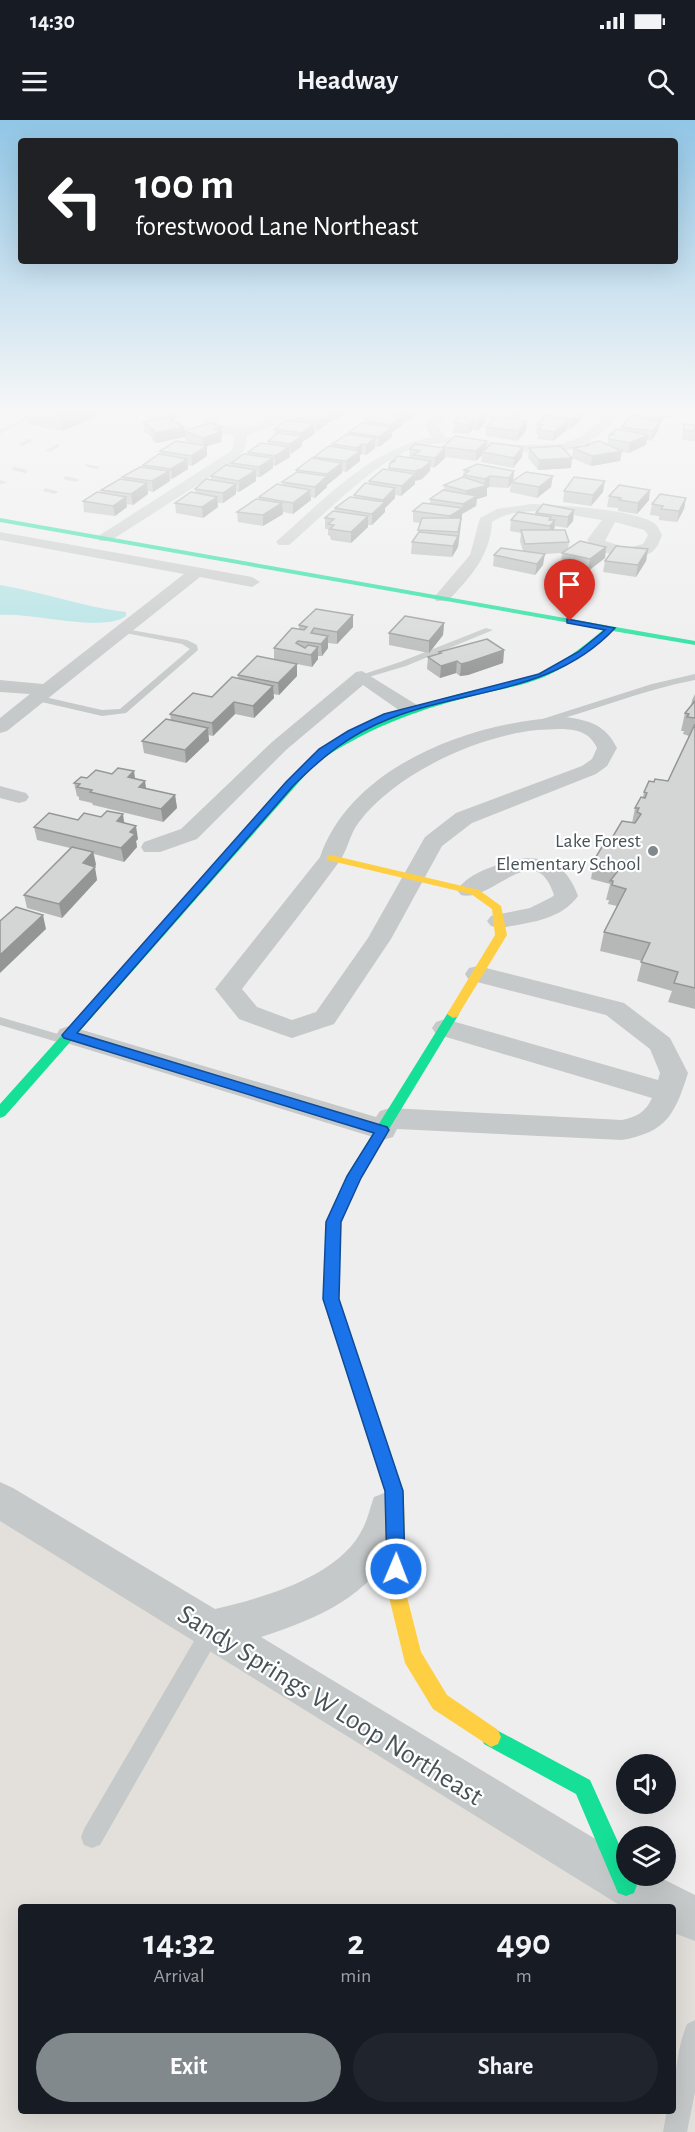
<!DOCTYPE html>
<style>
body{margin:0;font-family:"Alegreya Sans",sans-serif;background:#20242c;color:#f1f3f6;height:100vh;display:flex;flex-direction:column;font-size:22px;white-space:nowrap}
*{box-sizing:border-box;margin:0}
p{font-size:20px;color:#9ea1a6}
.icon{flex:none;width:33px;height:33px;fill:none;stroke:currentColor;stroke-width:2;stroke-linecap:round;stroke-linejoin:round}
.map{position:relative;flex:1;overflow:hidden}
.details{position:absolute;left:18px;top:1784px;width:658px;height:210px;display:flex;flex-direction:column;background:#171b24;border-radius:6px;box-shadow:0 6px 24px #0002}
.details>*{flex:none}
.hud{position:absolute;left:18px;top:18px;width:660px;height:126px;border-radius:6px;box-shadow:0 6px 24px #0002;background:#202124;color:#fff;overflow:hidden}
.buttons{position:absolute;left:616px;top:1634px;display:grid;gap:12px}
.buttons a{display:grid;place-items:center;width:60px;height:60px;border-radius:50%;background:#171b24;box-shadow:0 6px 24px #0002;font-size:30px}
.pin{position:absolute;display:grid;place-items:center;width:51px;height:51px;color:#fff;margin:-62px -26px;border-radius:50% 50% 50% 0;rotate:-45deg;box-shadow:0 0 6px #0007}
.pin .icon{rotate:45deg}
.me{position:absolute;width:66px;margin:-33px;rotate:1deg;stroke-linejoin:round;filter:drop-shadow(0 0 4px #0008)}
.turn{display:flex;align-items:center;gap:21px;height:126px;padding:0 18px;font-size:27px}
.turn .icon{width:78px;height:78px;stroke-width:2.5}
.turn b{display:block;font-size:42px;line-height:51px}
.eta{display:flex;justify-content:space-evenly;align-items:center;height:102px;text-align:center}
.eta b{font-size:36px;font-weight:700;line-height:42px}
.action{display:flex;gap:12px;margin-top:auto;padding:12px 18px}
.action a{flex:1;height:69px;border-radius:36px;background:#81898c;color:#fff;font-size:24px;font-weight:700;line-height:69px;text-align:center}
.action a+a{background:#20242c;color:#f1f3f6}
.status{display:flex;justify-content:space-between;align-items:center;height:42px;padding:0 30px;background:#171b24;direction:ltr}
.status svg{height:16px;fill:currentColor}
header{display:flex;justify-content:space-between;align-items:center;height:78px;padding:0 18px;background:#171b24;font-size:27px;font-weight:700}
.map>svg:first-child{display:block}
.commercial{fill:#e3e0db;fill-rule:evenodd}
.water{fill:#aee2e4}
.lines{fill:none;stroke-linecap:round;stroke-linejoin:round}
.lane{fill:#c6c9c9;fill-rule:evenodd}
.street{fill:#c6c9c9;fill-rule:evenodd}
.fast{fill:#16e098;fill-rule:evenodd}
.slow{fill:#ffcf43;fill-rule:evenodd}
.wall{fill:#b6b8b8}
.shaded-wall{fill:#949696}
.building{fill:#d4d6d6;stroke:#949696;stroke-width:1.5}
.route{fill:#1a73e8;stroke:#114b97;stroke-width:1.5}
.poi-dot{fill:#81898c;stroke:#fff;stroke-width:2}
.labels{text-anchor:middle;stroke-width:4.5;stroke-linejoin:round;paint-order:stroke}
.far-poi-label{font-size:20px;fill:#475358;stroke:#fff;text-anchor:end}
.near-street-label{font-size:28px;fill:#475358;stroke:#fff}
</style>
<div class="status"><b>14:30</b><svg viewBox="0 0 49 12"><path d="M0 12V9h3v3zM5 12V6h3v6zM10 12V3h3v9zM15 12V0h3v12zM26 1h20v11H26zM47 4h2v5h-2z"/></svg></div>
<header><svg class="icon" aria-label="menu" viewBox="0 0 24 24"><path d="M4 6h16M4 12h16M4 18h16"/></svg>Headway<svg class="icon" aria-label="search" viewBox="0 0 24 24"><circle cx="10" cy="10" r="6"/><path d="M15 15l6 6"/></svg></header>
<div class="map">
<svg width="695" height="2012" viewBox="0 0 695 2012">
<rect width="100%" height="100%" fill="#eee"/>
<!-- commercial -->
<path class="commercial" d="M0 1382 695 1796V2012H0ZM21 1786H674V1990H21Z"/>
<!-- water -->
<path class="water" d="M0 465C43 472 83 487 126 492V496C103 513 31 492 0 495Z"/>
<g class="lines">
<!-- lane -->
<g class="lane">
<path d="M39 290H46L0 314V310Z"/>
<path d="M30 318 32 321 22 326 19 324Z"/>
<path d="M58 323 60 326 50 332 45 331Z"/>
<path d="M85 344 100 347 97 349 87 347Z"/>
<path d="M14 347 27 350 28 351 25 353 12 350Z"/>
<path d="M65 356 78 359 79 360 76 362 63 359Z"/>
<path d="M0 360 6 362 7 363 0 364Z"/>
<path d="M45 368 57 371 58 372 55 374 43 371Z"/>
<path d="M120 508 187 520 197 525 198 530 126 593 102 596 33 580 32 578 36 575 102 590 120 589 190 529 182 524 120 512Z"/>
<path d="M486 508 493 510 406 546 362 559 358 556 400 542Z"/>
<path d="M695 554V560C641 570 591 592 538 605L533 602 652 564Z"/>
<path d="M0 897 68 917 70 920 64 924 0 905Z"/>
<path d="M211 1502 218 1504 220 1511 218 1518 100 1725 92 1728 84 1725 81 1717 84 1709 204 1504Z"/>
<path d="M695 1900V1972L687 2012H663L667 1990H674C674 1962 676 1931 687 1904Z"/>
</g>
<!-- street -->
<g class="street">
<path d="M214 290H227L216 300 217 305C229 307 243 310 256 305 271 299 278 289 295 290L273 306 247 315 245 328 238 339 110 421H100L97 418 100 415 228 333 233 328 234 315 211 312 205 308 204 299Z"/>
<path d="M444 290H457L438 305 445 317 521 325 562 324 583 316 611 290H623C558 375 492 304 415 328 375 341 322 397 289 425H279L276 422 279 419C325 379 370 329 432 317L426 309V304Z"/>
<path d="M531 384C558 385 633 389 654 403 658 406 660 411 662 415 660 421 657 428 652 432 635 444 599 435 587 420L602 400C570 395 521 382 492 402 490 437 470 457 448 481H436L434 478 436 475 470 435 480 398 497 389ZM615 402 644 410 648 415 643 424 628 428 605 421Z"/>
<path d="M0 412 252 457 260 462 252 467 200 457 7 611 0 613V598L30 574 0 572V560L43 564 184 454 0 420Z"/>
<path d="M362 551 417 585 419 589 417 593H403L363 565 286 630 197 719 160 732H144L141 727 144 722 181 709 272 622 356 552Z"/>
<path d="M565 597C589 600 606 605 617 628L607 646 596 654 472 703 442 726 391 819 334 904 292 918 283 915 239 899 215 869 320 737C352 644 475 601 565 597ZM537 610C559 609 587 604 597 628L592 639 582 646 456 693 425 717 368 818 316 892 292 900 257 887 242 869C274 827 308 785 339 742 348 730 349 715 359 702 396 653 478 616 537 610Z"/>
<path d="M0 666 26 673 29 677 26 681 19 683 0 678Z"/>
<path d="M525 738C554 738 568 749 578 776 560 801 527 803 499 808L491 806 487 801 491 796 530 788 552 777 554 775C535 716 492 783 461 775L457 770C471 750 503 743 525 738Z"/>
<path d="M478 846 624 883 670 918 688 953C675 994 667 1012 622 1020L397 1009 393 1017 383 1020 60 921 56 915 60 909 69 906 376 997 380 991 390 988 622 1000C636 997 646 992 652 978L436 914 432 908 436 902 445 899 658 960 660 953 650 929 606 895 469 860 465 854 469 848Z"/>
<path d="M0 1362 13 1368 215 1489C262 1478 340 1457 363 1408 368 1399 370 1387 374 1377L387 1372 400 1377C408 1394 403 1404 396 1421 373 1476 314 1500 261 1517L627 1738V1755H655L695 1775V1821L674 1813V1786H621L0 1401Z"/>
</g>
<!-- fast -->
<g class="fast">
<path d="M0 398 695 521V525L613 511C591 528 570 546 544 557 520 567 494 570 469 577 413 591 361 611 314 645L5 996 0 998V984L308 641C355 607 407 587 463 573 487 567 512 564 535 555 561 544 583 527 604 509L0 402Z"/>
<path d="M453 890 459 894 360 1057 340 1102 339 1179 403 1371 404 1384 401 1390 395 1392 389 1390 385 1371 323 1179 326 1102 349 1052 449 891Z"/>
<path d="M491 1607 590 1660 627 1742V1755H633L637 1765 634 1773 626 1776 618 1773 576 1674 484 1624 481 1617 484 1610Z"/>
</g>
<!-- slow -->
<g class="slow">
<path d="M331 735 479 770 501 786 507 815 457 897 453 898 447 894 495 815 492 789 471 774 327 740V736Z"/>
<path d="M395 1376 401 1378 404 1384 407 1477 421 1532 447 1575 498 1610 501 1617 498 1624 491 1627 433 1589 405 1543 389 1477 386 1384 389 1378Z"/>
</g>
</g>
<!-- wall -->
<g class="wall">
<path d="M25 290H112L62 311 28 304Z"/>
<path d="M145 290H200L195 294 177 291 178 295 173 301 184 311 222 317 221 318V322L207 326V336L192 346 188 345V349L172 359H170V361L153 372 148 371V374L133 385 126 384 127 387 115 396 84 392 83 381 101 373V370L123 359 122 357 143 347V345L160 334V331L193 323 185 321V317L156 323 152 320V317L144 312 143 302H147Z"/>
<path d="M302 290H350L339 298 330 301V302L317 311H315V314L302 322V326L290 334V337L275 346H273V348L260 357H256V361L239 372 236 371V374L223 383H218V387L203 398 176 393 175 383 196 373 195 369 211 360V356L231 346V343L248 335V332L268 324V321L274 316V309L291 300V297Z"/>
<path d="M376 290H422L419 292H416V294L402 303V305L392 313V317L379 327 375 326V328L366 335 362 334 360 335V341L346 352 342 351V353L327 365V367L315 378 311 377V380L293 394 283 392V394L263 406 238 402 237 392 259 379V377L283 365 282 362 296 352V350L315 339 314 337 332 327V324L349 315V312L365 303V301L376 292Z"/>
<path d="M485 290H526L525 293 516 300 526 311 517 321 486 316V307L494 299 485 297V303L477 311 472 310 468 314 453 313 454 303 484 294Z"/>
<path d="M549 290H593L585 298 582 297 581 300 571 309 567 308V310L553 321 537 319 538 315 536 314 537 304 542 300 543 294Z"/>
<path d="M640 290H677L671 298 664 297 660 304 658 311 651 321 647 320 646 325 629 333 621 332 620 341 591 346 572 338 571 348 538 350 528 338 529 328 572 337 573 328 587 326V324L607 325 609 315 611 314V313L621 310 622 307 633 298V295Z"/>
<path d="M684 304 695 305V321L682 320Z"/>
<path d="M443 327 486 328 522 337 513 348 481 342 482 335 476 341 445 337V338L434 348 430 347V351L422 359 415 361V364L401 376 395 375V378L385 388V392L372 405H368V407L351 423 331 420 330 416 328 415V409H325V398L335 391V388L354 378V375L369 364V361L389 350V348L392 341 409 338 410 329 443 328Z"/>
<path d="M464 350 514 351 513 360 551 367 537 378 510 372 511 364 508 368 489 367 487 368V376L477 379 476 386 462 394 458 427 452 437 411 434 412 422 418 414 420 403 413 402V391L430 384V379L444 370V365L463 357Z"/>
<path d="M564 371 603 372 591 386 563 382Z"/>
<path d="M609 376 649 380 637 394 618 391V388L607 387Z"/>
<path d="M686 378 684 389 677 402 659 400V396L650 395 652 384Z"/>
<path d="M574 390 573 401 567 408 555 406 554 410 569 422 568 429 606 427 605 438 588 451 561 444 562 433 543 434V445L535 455 493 446 494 435 523 431 520 421 521 413 510 411 511 400 536 395V393Z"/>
<path d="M648 429 646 441 636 457 603 452 605 441Z"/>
<path d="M353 495V507L337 524 328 523V528L322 536H318V539L312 547 297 544V556L279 575 273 574 274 578 254 598 235 594 213 616 208 615 209 621 186 643 144 633 142 621 171 600 170 594 212 577 238 558V555L274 539V528L299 509V505Z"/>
<path d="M444 503 443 515 429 533 389 525V513Z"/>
<path d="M504 530 503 543 468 555 460 556 456 553 440 558 427 549 428 537 439 534V532Z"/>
<path d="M695 574V889L668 882 672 871 637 861 642 841 600 831 604 812 617 786 608 784 609 780H606L610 764 591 759 594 740 609 723 632 703 635 688 643 677 644 672 654 662 668 661 689 616 683 614 684 611H681L685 593 691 586 692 580Z"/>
<path d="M87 658 135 659 146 668 175 675 177 688 163 702 93 685 92 683 79 680V677L77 676 74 663Z"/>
<path d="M78 700 124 703 138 719 136 721 137 727 124 742 94 734 96 745 94 746 97 760 62 798 27 788 24 775 70 728 37 720 34 707Z"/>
</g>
<!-- shaded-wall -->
<g class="shaded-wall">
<path d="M71 290H112L62 311 60 294Z"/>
<path d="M170 290H177L178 295 171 304Z"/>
<path d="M194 290H200L195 294Z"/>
<path d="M334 290H350L339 298 330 301V302L317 311V301L330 293V291Z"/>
<path d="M409 290H416V294L404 303V293Z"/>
<path d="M517 290H526L525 293 512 302 513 292Z"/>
<path d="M583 290 581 300 571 309 572 299Z"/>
<path d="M586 290H593L585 298Z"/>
<path d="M665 290 663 299 660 304 658 311 651 321 653 311 657 305 658 298Z"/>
<path d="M672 290H677L671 298Z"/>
<path d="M486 294 485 303 477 311 478 301Z"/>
<path d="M403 295 402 305 392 313V317L379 327V317L390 308V305Z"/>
<path d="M568 300 567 310 553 321 554 312Z"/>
<path d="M473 301 472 310 468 314 469 305Z"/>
<path d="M527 301 526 311 517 321 518 311Z"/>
<path d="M314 304 315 314 302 322V326L291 334 290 324 301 317V313Z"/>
<path d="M184 307 185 317 156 323 155 313Z"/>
<path d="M222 307V317L221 318V322L207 326V336L192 346 191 336 203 327V318L215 309Z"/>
<path d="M648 315 646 325 629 333 630 323Z"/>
<path d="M375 318V328L366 335V325Z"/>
<path d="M487 321 486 331 482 332V335L476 341V331Z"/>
<path d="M362 324V334L360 335V341L346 352V341L357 333V328Z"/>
<path d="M289 327 290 337 275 346V336Z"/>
<path d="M523 327 522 337 513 348 514 338Z"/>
<path d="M445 328V338L434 348 435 338Z"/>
<path d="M622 331 620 341 591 346 592 336Z"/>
<path d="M273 338V348L260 357 259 347Z"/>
<path d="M572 338 571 348 538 350 539 340Z"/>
<path d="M187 339 188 349 172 359 171 349Z"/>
<path d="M431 341 430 351 422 359 415 361V364L401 376 402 366 415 355V351Z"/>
<path d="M342 343V353L327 365V367L315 378V367L327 356V354Z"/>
<path d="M256 350V361L239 372V361Z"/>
<path d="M169 351 170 361 153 372 152 361Z"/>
<path d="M514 351 513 361 511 362V364L508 368 509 358Z"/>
<path d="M490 356 489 367 487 368V376L477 379 476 386 462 394 463 384 465 382 466 371 484 366 485 359Z"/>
<path d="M553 356 551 367 537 378 539 367Z"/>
<path d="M605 361 603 372 591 386 593 375Z"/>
<path d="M147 363 148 374 133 385 131 374Z"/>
<path d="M236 364V374L223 383V373Z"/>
<path d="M395 368V378L385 388V392L372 405V394L383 384V380Z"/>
<path d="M310 370 311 380 293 394V383Z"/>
<path d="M650 370 649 380 637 394 638 383Z"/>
<path d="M126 377 127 387 115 396 113 386Z"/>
<path d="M217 377 218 387 203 398 202 387Z"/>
<path d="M686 378 684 389 677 402 679 391Z"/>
<path d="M282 383 283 394 263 406V395Z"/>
<path d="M463 388 458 427 452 437 453 426 458 416V412L450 407V396Z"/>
<path d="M574 390 573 401 567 408 568 397Z"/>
<path d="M368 396V407L351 423V412Z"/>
<path d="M555 400 554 411 549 417 550 406Z"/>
<path d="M606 427 605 438 588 451 590 439Z"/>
<path d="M648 429 646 441 636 457 638 445Z"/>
<path d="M545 434 543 445 535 455 537 444Z"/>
<path d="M353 495V507L337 524V512Z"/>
<path d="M444 503 443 515 429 533V521Z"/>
<path d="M328 516V528L322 536 321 524Z"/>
<path d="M318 527V539L312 547 311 535Z"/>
<path d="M504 530 503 543 468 555 460 556 461 544Z"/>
<path d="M457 541 456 553 440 558 441 546Z"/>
<path d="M297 544V556L279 575 278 563Z"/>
<path d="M273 566 274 578 254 598 253 586Z"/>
<path d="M234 582 235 594 213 616 212 603Z"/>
<path d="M208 608 209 621 186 643 185 630Z"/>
<path d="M134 651 136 664 128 657Z"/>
<path d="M145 661 147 674 139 667Z"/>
<path d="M175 675 177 688 163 702 161 689Z"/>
<path d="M123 694 125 708 117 701Z"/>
<path d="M136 706 138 719 136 721 137 727 124 742 121 728 130 712Z"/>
<path d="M93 732 96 745 88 754 95 747 97 760 62 798 59 784 83 743Z"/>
<path d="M43 795 46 809 0 853V835Z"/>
</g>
<!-- building -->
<g class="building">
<path d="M37 290H71L60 294Z"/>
<path d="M302 290H307L330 293 317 301 291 297Z"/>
<path d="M378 290H409L404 293Z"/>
<path d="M498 290H517L513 292Z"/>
<path d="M549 290H583L572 299 543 294Z"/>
<path d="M640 290H665L658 298 633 295Z"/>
<path d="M374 291 403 295 390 305 365 301Z"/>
<path d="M463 291 486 294 478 301H473L469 305 454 303Z"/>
<path d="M496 297 527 301 518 311 486 307Z"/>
<path d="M546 297 568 300 554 312 538 309 543 305 537 304Z"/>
<path d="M629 297 660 301 653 311 622 307Z"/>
<path d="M168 298 184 307 155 313 151 310H154L143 302Z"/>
<path d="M287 300 314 304 301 313 274 309Z"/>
<path d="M210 303 222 307 215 309 220 312 203 318 184 311Z"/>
<path d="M362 303 392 307 379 317 349 312Z"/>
<path d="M684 304 695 305V311L684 310Z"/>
<path d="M617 309 648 315 630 323 609 319V315L615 314 611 313Z"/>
<path d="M278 313 302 316 290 324 268 321Z"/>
<path d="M347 314 375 318 366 325 362 324 357 328 332 324Z"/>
<path d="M455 316 487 321 476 331 443 327Z"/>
<path d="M176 321 207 326 191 336 160 331Z"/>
<path d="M599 321 622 331 592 336 573 328 590 325 587 324Z"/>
<path d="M261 323 289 327 275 336 248 332Z"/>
<path d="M492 323 523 327 514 338 482 332Z"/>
<path d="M415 324 445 328 435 338 414 335 420 331 410 329Z"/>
<path d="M329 326 360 331 346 341 314 337Z"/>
<path d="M561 326 572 338 539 340 529 328Z"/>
<path d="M159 334 187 339 171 349 143 345Z"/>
<path d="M244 334 273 338 259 347 231 343Z"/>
<path d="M398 336 431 341 422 349 415 351 389 348 390 343 396 341H392Z"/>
<path d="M312 338 342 343 327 354 296 350Z"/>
<path d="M477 344 514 351 509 358 490 356 485 359 464 355 469 351 464 350Z"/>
<path d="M226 345 256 350 239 361 211 356Z"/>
<path d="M140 347 169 351 152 361 122 357Z"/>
<path d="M383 349 415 354 402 366 369 361Z"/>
<path d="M297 352 327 356 315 367 282 362Z"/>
<path d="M526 352 553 356 539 367 511 362Z"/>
<path d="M463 357 488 365 466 371 444 365Z"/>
<path d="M574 357 605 361 593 375 564 371Z"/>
<path d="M120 359 147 363 131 374 101 370Z"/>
<path d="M206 359 236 364 223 373 195 369Z"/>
<path d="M365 363 395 368 383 380 354 375Z"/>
<path d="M277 364 310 370 293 383 259 377Z"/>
<path d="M619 365 650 370 638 383 619 380 621 378 609 376Z"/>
<path d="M443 370 477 376 463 384 430 379Z"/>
<path d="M97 372 126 377 113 386 83 381Z"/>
<path d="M191 372 217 377 202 387 175 383Z"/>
<path d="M660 374 686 378 679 391 661 389 663 386 652 384Z"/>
<path d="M350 377 385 382 372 394 335 388Z"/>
<path d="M256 379 282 383 263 395 237 392Z"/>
<path d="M423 383 463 388 450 396 413 391Z"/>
<path d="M543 384 574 390 568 397 536 393Z"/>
<path d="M333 391 368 396 351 412 330 409 334 405 328 404 334 399 325 398Z"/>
<path d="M518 392 551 397 549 400H555L550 406 511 400Z"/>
<path d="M422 398H461L458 412 418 410Z"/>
<path d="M521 410H565L569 422 525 424Z"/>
<path d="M419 412 458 416 453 426 412 422Z"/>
<path d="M580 421 606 427 590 439 562 433Z"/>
<path d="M616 426 648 429 638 445 605 441Z"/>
<path d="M501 428 545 434 537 444 494 435Z"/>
<path d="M316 489 353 495 337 512 314 508 311 513 328 516 321 524 298 521 296 523 305 528 308 525 318 527 311 535 274 528 292 508 304 510 307 507 299 505Z"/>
<path d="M405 496 444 503 429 521 389 513Z"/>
<path d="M487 519 504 530 469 542 461 544 457 541 441 546 428 537 441 533 439 532Z"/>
<path d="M257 536 297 544 278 563 238 555Z"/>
<path d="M232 557 273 566 253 586 234 582 212 603 170 594 193 573 212 577Z"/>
<path d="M695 581V598L687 597 689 594 685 593Z"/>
<path d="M166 599 208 608 185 630 142 621Z"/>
<path d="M695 604V868L674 863 678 852 641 842 650 823 604 812 626 769 612 765 613 761H610L621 747 594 740 605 722 609 723 622 701 635 703 641 694 637 692 639 688H635L641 677 645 678 647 673 644 672 649 661 654 662 655 659 668 661Z"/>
<path d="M118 648 134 651 128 657 145 661 139 667 175 675 161 689 90 672 92 670 77 667 80 664 74 663 81 657 87 658 96 650 112 654Z"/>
<path d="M107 691 123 694 117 701 136 706 130 712 135 714 121 728 34 707 49 693 78 700 84 693 101 697Z"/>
<path d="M72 727 93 732 83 743 95 747 59 784 24 775Z"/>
<path d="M16 787 43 795 0 835V801Z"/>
</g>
<!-- sky -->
<linearGradient id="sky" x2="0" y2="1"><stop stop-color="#91c6e6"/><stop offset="0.51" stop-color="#f7f7f7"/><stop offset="1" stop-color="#f7f7f7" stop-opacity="0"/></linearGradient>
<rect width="695" height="571" fill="url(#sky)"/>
<!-- route -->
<path class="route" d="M567 499 615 508C554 574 467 568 389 599 350 614 322 637 293 666L77 913 387 1007 389 1010 361 1058 341 1102 339 1179 403 1371 405 1449 403 1456 396 1458 389 1456 387 1449 385 1371 323 1179 326 1102 347 1056 374 1013 64 918 62 915 286 662 319 629 348 611 384 594 539 554 578 532 605 510 567 503Z"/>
<!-- markers -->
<circle class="poi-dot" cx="653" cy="731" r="6"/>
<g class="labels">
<!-- far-poi labels -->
<g class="far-poi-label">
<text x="641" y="727">Lake Forest<tspan x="641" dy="23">Elementary School</tspan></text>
</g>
<!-- near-street labels -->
<g class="near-street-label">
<text transform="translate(331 1584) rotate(32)" y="10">Sandy Springs W Loop Northeast</text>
</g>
</g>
</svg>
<div class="buttons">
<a><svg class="icon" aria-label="sound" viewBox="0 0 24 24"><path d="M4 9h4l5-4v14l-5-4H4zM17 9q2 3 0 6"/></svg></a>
<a><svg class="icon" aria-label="layers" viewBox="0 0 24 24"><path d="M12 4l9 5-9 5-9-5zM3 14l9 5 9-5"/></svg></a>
</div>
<div class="pin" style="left:570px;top:501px;background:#d93025"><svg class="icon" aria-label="arrive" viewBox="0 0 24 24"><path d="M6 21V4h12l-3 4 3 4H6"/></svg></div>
<svg class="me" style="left:396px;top:1449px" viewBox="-20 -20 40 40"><circle r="17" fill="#1a73e8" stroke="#fff" stroke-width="3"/><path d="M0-11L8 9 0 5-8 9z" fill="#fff"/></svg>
<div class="hud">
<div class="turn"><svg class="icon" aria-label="left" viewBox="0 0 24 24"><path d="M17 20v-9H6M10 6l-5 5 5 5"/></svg><div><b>100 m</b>forestwood Lane Northeast</div></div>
</div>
<section class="details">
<div class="eta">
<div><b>14:32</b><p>Arrival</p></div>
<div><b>2</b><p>min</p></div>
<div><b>490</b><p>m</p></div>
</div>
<div class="action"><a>Exit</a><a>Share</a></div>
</section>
</div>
